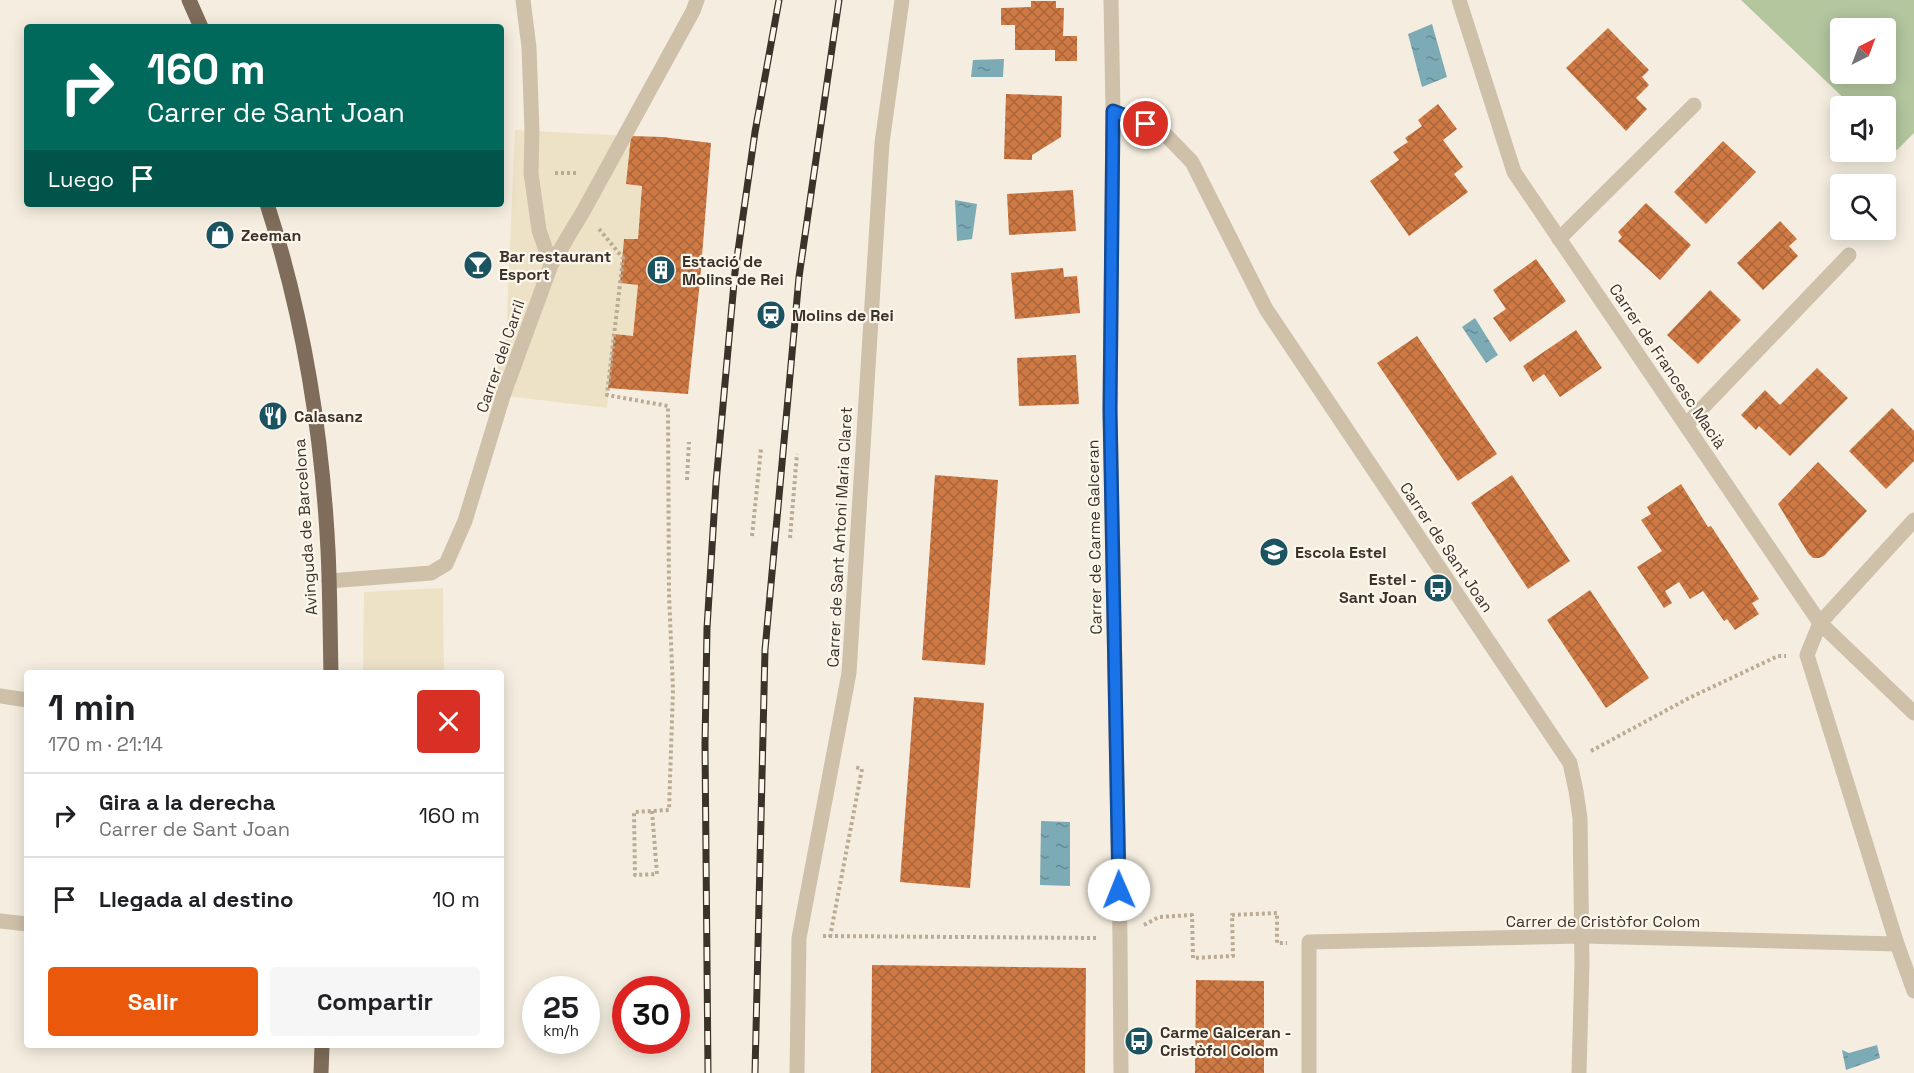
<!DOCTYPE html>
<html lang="es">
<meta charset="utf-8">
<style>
body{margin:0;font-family:"Space Grotesk",sans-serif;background:#f6f6f6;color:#202124;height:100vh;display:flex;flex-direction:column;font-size:22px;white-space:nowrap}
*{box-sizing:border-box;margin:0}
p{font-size:20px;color:#757577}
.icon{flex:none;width:33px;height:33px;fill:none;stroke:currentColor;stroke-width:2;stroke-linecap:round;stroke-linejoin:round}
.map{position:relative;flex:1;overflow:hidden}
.sheet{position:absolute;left:24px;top:670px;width:480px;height:378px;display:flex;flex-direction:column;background:#fff;border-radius:6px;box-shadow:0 3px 15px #0003}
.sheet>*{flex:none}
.top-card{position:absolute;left:24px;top:24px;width:480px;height:183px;border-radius:6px;box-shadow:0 3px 15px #0003;background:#00695c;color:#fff;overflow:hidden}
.needle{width:39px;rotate:42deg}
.buttons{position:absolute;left:1830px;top:18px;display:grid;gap:12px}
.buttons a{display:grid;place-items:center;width:66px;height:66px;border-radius:6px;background:#fff;box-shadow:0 3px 15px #0003;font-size:30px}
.speed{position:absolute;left:522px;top:976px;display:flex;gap:12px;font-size:30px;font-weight:700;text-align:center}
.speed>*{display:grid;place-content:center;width:78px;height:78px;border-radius:50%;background:#fff;box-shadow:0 3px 15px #0003;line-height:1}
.speed small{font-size:15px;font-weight:400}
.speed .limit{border:9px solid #d22;background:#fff;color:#111}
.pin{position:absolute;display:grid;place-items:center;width:51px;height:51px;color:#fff;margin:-26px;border:3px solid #fff;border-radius:50%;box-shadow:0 2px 6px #0007}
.me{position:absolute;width:66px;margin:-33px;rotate:359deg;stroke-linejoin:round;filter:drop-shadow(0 0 4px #0008)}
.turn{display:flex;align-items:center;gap:21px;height:126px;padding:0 24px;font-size:27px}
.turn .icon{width:78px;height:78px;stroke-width:2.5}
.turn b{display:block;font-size:42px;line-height:51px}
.then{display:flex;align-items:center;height:57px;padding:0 24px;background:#0003;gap:12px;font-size:22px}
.round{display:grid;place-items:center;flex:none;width:63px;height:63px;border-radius:6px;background:#f6f6f6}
.headline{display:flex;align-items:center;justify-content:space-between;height:102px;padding:0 24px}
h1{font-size:36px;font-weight:800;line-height:45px}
.cta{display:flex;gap:12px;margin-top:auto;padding:12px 24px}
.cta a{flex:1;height:69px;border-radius:6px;background:#ea580c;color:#fff;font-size:24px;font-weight:800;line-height:69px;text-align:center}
.cta a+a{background:#f6f6f6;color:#202124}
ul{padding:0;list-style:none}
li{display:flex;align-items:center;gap:18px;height:84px;padding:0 24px;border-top:2px solid #e0e0e0}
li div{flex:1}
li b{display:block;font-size:22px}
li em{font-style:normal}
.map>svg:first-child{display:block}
.pitch{fill:#b3c69e;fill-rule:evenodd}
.plaza{fill:#eee2c6}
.water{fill:url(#water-ripples)}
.building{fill:url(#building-cross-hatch)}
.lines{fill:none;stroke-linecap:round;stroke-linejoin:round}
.path{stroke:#bbaa94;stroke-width:4;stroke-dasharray:3 3;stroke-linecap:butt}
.minor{stroke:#cfc0aa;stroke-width:15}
.major{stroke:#7f6c5a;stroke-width:15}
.rail-casing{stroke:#3c322a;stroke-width:7}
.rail{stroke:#fcf7ed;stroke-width:4.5;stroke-dasharray:14;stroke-linecap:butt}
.route-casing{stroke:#114b97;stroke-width:15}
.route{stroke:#1a73e8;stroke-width:10}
.labels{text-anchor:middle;stroke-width:4.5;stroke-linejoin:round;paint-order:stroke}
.poi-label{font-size:16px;font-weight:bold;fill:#3c322a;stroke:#fcf7ed;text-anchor:start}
.street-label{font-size:16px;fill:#3c322a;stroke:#fcf7ed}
</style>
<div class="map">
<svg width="1914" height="1073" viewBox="0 0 1914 1073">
<defs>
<pattern id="water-ripples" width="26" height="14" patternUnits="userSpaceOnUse" patternTransform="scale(1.5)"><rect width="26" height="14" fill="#7caab5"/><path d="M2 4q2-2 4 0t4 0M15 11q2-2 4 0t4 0" fill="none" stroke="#678b93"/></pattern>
<pattern id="building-cross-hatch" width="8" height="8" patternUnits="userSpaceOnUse" patternTransform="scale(1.5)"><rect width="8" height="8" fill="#cf7944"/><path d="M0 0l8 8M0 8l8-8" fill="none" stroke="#a96439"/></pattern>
</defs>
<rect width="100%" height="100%" fill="#f5eee0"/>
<!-- pitch -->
<path class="pitch" d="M1741 0H1914V133L1897 150 1886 139V106H1852ZM1840 28H1886V74H1840Z"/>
<!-- plaza -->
<g class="plaza">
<path d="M515 130 631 136 626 184 642 186 638 239H624L620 283 638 285 633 336 614 335 607 408 488 394 506 337Z"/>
<path d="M443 588 444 673H363L364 592Z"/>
</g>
<!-- water -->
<g class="water">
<path d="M1432 24 1447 77 1422 87 1408 34Z"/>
<path d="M1004 59 1003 77H971L973 60Z"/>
<path d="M955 200 977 204 972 239 957 241Z"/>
<path d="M1475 318 1498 355 1486 363 1462 327Z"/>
<path d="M1041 821 1070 822V886L1040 885Z"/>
<path d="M1877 1045 1880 1058 1846 1070 1842 1050 1849 1053Z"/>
</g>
<!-- building -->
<g class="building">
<path d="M1031 1H1056V8H1064L1063 36H1077V61H1055V50H1015V25H1001V8L1031 7Z"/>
<path d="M1608 28 1649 70 1642 77 1649 85 1636 98 1647 109 1626 131 1566 68Z"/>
<path d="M1006 94 1062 96 1061 137 1032 155V160L1004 159Z"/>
<path d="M1438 104 1457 129 1443 140 1463 167 1454 174 1468 192 1409 236 1370 181 1399 160 1393 152 1408 142 1405 138 1422 126 1418 120Z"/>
<path d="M631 136 663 137 711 143 700 281 688 394 608 388 614 334 633 336 638 285 620 283 624 239H638L642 186 626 184Z"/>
<path d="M1723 141 1756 172 1706 224 1674 192Z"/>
<path d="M1073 190 1076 231 1009 235 1007 194Z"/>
<path d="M1646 203 1691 245 1660 280 1618 241 1622 237 1618 232Z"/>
<path d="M1780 221 1797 239 1789 246 1798 256 1763 290 1737 263Z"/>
<path d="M1536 259 1566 301 1510 342 1493 318 1506 309 1493 290Z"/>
<path d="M1063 268 1064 277 1077 276 1080 313 1015 319 1011 273Z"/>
<path d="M1710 290 1741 320 1698 364 1667 335Z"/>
<path d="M1576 330 1602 368 1560 397 1544 374 1533 382 1523 366Z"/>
<path d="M1417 336 1497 454 1458 481 1377 363Z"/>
<path d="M1076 355 1079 404 1019 406 1017 358Z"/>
<path d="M1817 368 1848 398 1790 456 1759 426 1756 430 1741 415 1765 390 1780 405Z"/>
<path d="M1892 408 1914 431V461L1886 489 1849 451Z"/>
<path d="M1818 462 1867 511 1824 556 1819 558H1813L1808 553 1778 504Z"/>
<path d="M935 475 998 480 985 665 922 660Z"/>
<path d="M1512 475 1570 561 1528 589 1471 503Z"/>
<path d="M1681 484 1708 527 1711 526 1759 599 1752 603 1759 614 1735 630 1727 619 1724 621 1703 591 1690 599 1679 582 1665 591 1672 603 1664 608 1637 567 1662 551 1641 520 1651 514 1647 507Z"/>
<path d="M1590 590 1649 678 1606 708 1547 620Z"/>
<path d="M914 697 984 703 970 888 900 882Z"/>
<path d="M872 965 1086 968 1085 1073H871Z"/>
<path d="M1196 980 1264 981V1073H1195Z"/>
</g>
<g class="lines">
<!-- path -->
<g class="path">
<path d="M555 173H578"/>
<path d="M599 229 623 258 607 395 668 406 669 594 673 690 669 810 634 812 635 875 657 874 652 811"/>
<path d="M687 480 689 442"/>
<path d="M752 536 761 449"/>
<path d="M790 538 797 454"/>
<path d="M1591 751 1689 698 1778 656H1786"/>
<path d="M1144 925 1159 917 1192 915 1193 958 1233 956 1232 915 1277 913V943H1287"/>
<path d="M823 936 1097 938"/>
<path d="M830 937 862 769 855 767"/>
</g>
<!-- minor -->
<g class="minor">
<path d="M523 0 529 47 532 131 531 173 539 230 551 265"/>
<path d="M1111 0 1113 111 1110 410 1120 938 1121 1073"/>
<path d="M1459 0 1514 172 1820 623 1914 713"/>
<path d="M1113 111 1162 131 1192 162 1266 309 1570 763 1576 791 1580 818 1582 963 1579 1073"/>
<path d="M1559 239 1694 105"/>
<path d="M1686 425 1849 255"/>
<path d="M1914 520 1820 623 1807 655 1897 944 1914 991"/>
<path d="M329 581 431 573 446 564 465 521 503 396 551 265 584 210 693 11 697 0"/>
<path d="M0 696 27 700"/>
<path d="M0 921 27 924"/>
<path d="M797 1073 799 938 849 673 882 143 902 0"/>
<path d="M1309 1073V942L1582 936 1897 944"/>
</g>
<!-- major -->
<g class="major">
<path d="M189 0 201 27"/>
<path d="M267 204C303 315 322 433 328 550 330 591 330 632 331 674"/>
<path d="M321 1073 322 1046"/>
</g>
<!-- rail casing -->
<g class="rail-casing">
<g id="rail">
<path d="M708 1073 705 744 707 628 716 483 735 272 755 132 779 0"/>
<path d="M755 1073 765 650 799 277 839 0"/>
</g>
</g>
<!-- rail -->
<use href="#rail" class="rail"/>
</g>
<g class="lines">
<!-- route casing -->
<g class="route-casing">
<path id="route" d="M1119 890 1110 410 1113 111 1146 124"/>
</g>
<!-- route -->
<use href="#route" class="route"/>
</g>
<!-- icons -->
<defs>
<g id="shop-disc" transform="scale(1.5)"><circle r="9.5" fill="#1c5361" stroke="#fcf7ed"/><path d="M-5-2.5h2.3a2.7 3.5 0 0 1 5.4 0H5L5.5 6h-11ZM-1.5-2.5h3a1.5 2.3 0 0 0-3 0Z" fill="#fff"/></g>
<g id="bar-disc" transform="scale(1.5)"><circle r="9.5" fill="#1c5361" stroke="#fcf7ed"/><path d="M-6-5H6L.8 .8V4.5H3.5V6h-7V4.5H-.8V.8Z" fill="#fff"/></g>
<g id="building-disc" transform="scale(1.5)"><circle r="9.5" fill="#1c5361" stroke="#fcf7ed"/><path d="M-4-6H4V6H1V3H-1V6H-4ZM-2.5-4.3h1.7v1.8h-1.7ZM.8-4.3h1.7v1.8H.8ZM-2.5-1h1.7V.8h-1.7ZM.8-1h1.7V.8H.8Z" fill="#fff"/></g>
<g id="station-disc" transform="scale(1.5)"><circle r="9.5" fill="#1c5361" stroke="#fcf7ed"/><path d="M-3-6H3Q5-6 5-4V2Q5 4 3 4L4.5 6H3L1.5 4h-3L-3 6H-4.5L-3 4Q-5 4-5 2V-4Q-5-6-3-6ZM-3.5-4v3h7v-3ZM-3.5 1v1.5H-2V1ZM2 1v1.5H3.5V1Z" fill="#fff"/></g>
<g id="restaurant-disc" transform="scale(1.5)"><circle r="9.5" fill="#1c5361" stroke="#fcf7ed"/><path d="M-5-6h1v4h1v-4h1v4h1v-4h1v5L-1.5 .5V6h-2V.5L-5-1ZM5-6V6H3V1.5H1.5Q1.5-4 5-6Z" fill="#fff"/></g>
<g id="school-disc" transform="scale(1.5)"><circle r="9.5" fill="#1c5361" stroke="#fcf7ed"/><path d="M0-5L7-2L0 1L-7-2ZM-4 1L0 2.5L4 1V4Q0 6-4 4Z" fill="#fff"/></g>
<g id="bus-disc" transform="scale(1.5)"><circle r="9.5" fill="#1c5361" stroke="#fcf7ed"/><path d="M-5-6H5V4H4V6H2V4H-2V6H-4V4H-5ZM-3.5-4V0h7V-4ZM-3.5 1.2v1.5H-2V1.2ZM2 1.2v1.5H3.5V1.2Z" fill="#fff"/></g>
</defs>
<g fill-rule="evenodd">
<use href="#shop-disc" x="220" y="235"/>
<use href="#bar-disc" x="478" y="265"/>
<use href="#building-disc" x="661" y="270"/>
<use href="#station-disc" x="771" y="315"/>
<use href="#restaurant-disc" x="273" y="416"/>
<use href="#school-disc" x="1274" y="552"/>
<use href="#bus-disc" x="1438" y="588"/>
<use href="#bus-disc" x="1139" y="1041"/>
</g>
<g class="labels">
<!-- poi labels -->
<g class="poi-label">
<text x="241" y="241">Zeeman</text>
<text x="499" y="262">Bar restaurant<tspan x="499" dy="18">Esport</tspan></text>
<text x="682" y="267">Estació de<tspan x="682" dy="18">Molins de Rei</tspan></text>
<text x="792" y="321">Molins de Rei</text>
<text x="294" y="422">Calasanz</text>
<text x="1295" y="558">Escola Estel</text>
<text x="1417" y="585" text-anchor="end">Estel -<tspan x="1417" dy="18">Sant Joan</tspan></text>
<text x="1160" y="1038">Carme Galceran -<tspan x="1160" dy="18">Cristòfol Colom</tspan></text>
</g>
<!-- street labels -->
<g class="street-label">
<text transform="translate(500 356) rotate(-71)" y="6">Carrer del Carril</text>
<text transform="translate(1668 366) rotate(56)" y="6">Carrer de Francesc Macià</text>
<text transform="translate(305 527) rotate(-94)" y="6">Avinguda de Barcelona</text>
<text transform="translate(839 537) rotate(-87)" y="6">Carrer de Sant Antoni Maria Claret</text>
<text transform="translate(1094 537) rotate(-91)" y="6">Carrer de Carme Galceran</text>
<text transform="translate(1447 547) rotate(56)" y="6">Carrer de Sant Joan</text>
<text x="1603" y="927">Carrer de Cristòfor Colom</text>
</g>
</g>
</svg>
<div class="buttons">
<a><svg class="needle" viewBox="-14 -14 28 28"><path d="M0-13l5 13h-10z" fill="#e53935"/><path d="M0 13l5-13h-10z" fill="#757577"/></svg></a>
<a><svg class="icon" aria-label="sound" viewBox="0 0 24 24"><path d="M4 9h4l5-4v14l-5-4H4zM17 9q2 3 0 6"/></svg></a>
<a><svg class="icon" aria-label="search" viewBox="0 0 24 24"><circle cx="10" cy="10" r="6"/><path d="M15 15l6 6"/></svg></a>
</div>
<div class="speed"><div>25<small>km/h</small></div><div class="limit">30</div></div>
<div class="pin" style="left:1146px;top:124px;background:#d93025"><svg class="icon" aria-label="arrive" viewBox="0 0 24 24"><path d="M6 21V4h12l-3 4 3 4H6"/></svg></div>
<svg class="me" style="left:1119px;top:890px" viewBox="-20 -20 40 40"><circle r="19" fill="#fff"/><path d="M0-13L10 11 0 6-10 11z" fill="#1a73e8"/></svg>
<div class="top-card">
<div class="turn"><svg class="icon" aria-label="right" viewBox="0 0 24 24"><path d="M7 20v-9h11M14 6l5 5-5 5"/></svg><div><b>160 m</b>Carrer de Sant Joan</div></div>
<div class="then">Luego<svg class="icon" aria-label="arrive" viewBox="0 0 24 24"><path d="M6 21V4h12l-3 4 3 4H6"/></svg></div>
</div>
<section class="sheet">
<div class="headline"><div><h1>1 min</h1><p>170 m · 21:14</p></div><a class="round" style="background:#d93025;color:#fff"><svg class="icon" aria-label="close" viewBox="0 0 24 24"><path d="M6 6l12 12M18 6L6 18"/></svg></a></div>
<ul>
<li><svg class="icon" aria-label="right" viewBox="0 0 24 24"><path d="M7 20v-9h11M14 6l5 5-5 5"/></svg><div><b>Gira a la derecha</b><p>Carrer de Sant Joan</p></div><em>160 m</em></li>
<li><svg class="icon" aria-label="arrive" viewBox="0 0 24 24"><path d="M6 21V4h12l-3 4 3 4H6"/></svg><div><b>Llegada al destino</b></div><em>10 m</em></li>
</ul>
<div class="cta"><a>Salir</a><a>Compartir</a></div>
</section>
</div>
